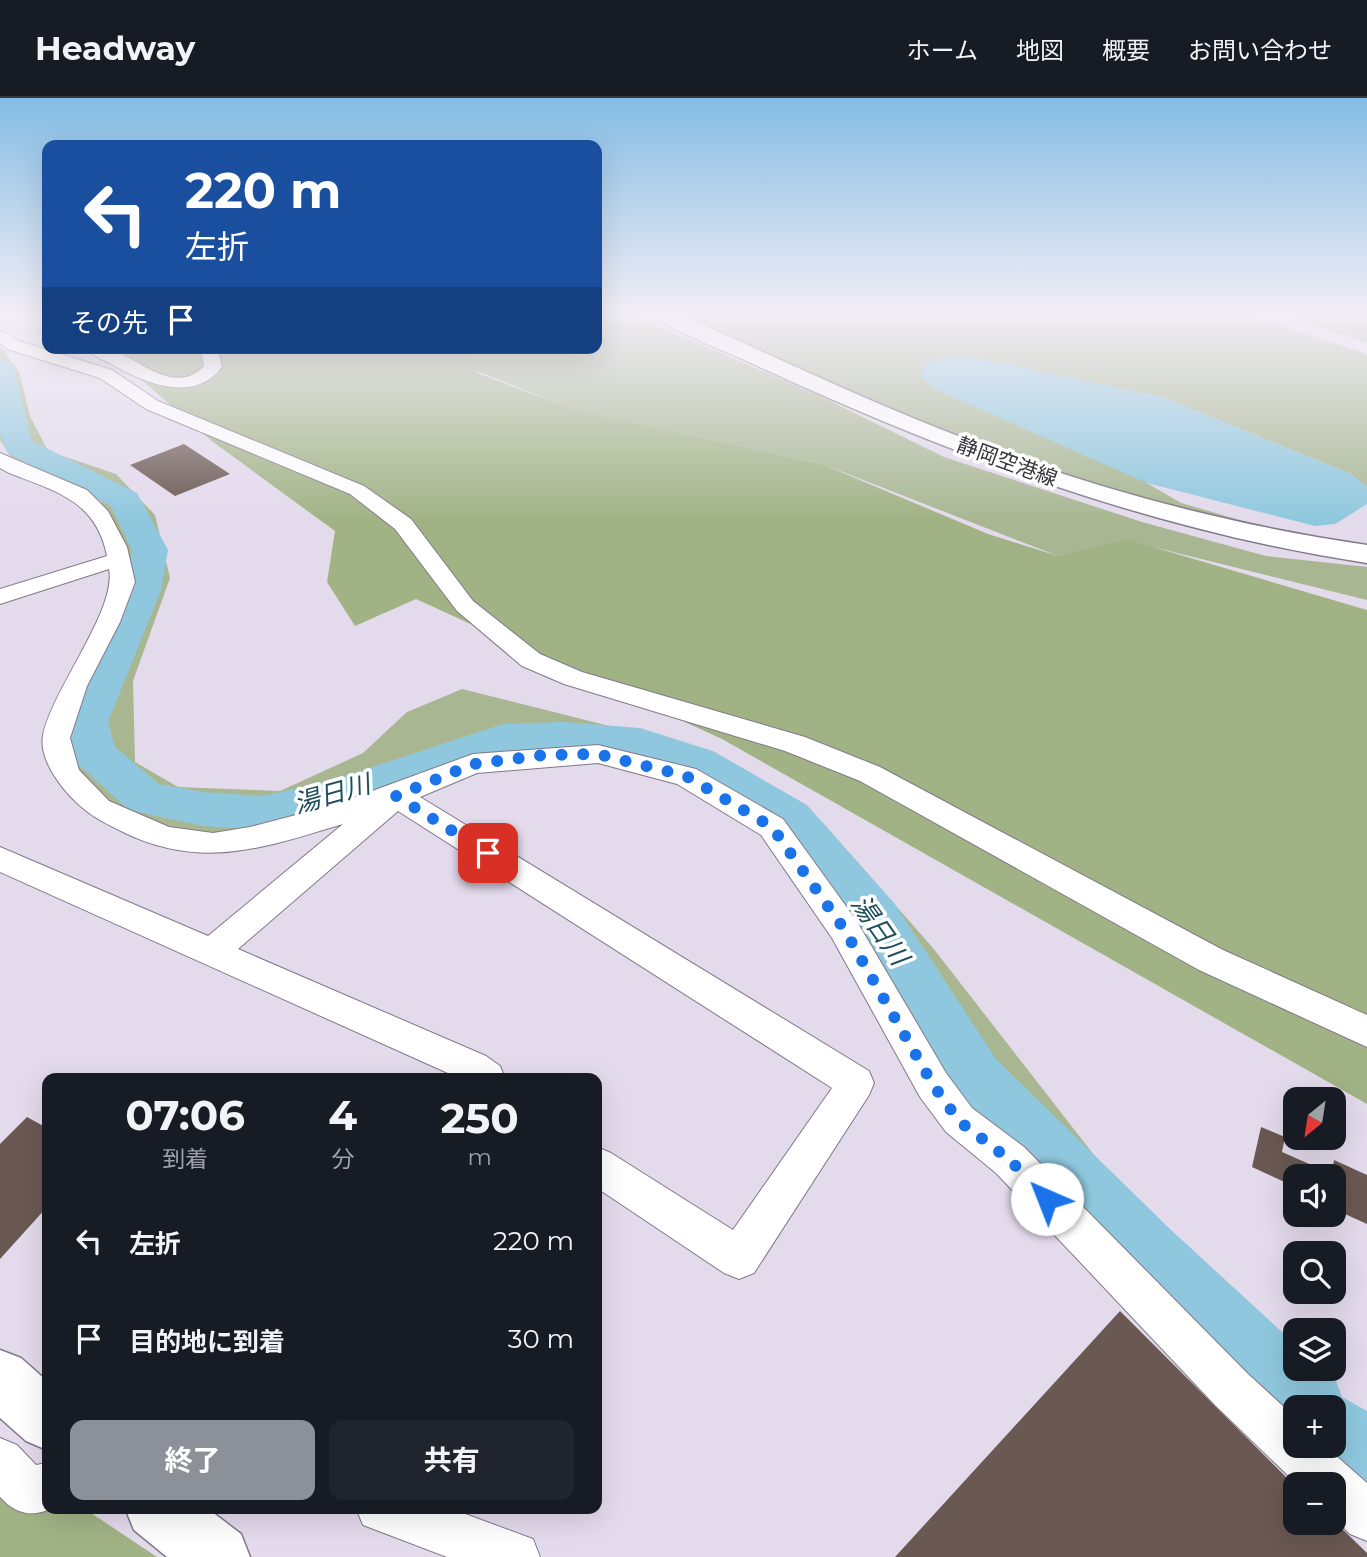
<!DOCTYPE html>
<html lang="ja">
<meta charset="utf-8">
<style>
body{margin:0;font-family:Montserrat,"Noto Sans JP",sans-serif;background:#20242c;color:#f1f3f6;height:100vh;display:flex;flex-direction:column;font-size:26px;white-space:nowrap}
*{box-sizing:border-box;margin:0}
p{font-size:23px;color:#9ea1a6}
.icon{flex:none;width:38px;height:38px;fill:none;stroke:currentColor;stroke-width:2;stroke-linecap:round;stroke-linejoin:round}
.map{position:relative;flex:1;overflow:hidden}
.panel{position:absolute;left:42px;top:975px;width:560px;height:441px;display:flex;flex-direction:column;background:#171b24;border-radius:14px;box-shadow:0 7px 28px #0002}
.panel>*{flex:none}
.top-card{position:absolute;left:42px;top:42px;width:560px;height:214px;border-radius:14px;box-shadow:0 7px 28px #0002;background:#1a4fa0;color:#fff;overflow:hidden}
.needle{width:46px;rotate:210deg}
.controls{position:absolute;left:1283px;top:989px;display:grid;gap:14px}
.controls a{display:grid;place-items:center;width:63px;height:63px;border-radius:14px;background:#171b24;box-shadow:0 7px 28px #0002;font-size:35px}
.pin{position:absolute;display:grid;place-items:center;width:60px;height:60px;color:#fff;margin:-30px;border-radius:14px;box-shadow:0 4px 10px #0006}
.me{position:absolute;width:77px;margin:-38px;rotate:316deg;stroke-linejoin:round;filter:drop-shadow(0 0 5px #0008)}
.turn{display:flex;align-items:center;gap:24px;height:147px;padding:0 28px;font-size:32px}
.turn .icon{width:91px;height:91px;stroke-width:2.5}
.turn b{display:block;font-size:49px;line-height:60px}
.then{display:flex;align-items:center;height:66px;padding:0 28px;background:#0003;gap:14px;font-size:26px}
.eta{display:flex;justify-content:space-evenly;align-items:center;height:119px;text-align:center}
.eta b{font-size:42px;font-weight:700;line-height:49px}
.cta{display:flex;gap:14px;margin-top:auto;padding:14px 28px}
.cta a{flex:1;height:80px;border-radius:14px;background:#8c9099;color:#fff;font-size:28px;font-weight:700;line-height:80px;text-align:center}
.cta a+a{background:#20242c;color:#f1f3f6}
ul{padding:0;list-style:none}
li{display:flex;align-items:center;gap:21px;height:98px;padding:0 28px}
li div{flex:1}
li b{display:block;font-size:26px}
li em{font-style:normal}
header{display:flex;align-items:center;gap:42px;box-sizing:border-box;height:98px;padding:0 35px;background:#171b24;border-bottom:2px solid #363941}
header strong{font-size:33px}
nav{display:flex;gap:38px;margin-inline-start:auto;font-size:24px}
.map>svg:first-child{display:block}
.green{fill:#a8b792}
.forest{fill:#a1b385}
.water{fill:#8fc8de}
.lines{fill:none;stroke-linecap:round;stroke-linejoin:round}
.river{fill:#8fc8de;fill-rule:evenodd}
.building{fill:#6a5852}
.minor-casing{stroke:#807888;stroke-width:2}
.major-casing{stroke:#807888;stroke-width:3}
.minor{fill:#fff;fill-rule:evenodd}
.major{fill:#fff;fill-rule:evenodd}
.route{stroke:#1a73e8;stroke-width:12;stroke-dasharray:0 21.6}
.labels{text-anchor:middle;stroke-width:7;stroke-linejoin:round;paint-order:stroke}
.far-street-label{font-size:21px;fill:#39353c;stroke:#fff}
.water-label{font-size:26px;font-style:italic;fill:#1e4e5e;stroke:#fff}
</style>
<header>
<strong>Headway</strong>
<nav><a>ホーム</a><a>地図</a><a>概要</a><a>お問い合わせ</a></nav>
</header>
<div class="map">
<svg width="1367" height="1459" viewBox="0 0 1367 1459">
<rect width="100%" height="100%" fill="#e3daec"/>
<!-- green -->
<g class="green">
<path d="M597 217H633L822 299 944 359 1142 424 1266 458 1367 469V502L1153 449 1058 458 822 366 572 311 464 268 455 250H597Z"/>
<path d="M682 217H1250L1367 256V389L1351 376 1162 299 1147 385 1181 405 1299 439C1226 422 1150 407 1078 383 943 337 813 275 682 217Z"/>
<path d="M1283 217H1367V245Z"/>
<path d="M0 248 19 274 30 318 48 353 116 376 155 417 170 480 133 583 135 664 178 689 280 693 363 655 407 614 462 591 693 649 823 725 933 850 1182 1170 1367 1338V1414L1303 1348H1334V1309H1295V1340L964 1000 778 725 584 648 402 685 237 735H167L115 709 63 664 78 591 110 537 133 469 96 394 10 358 0 342Z"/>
</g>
<!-- forest -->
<g class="forest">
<path d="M105 250H472L477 275 572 311 822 366 988 436 1058 458 1126 441 1367 512V1006L722 641 416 501 355 528 327 484 335 433 213 344Z"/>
<path d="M0 1353 47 1385V1410L85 1411 157 1459H0Z"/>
</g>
<!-- water -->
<path class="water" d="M958 259 982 261 1162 299 1351 376 1367 389V406L1335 426 1315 428 1147 385 935 291 921 279 923 268 938 260Z"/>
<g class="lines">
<!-- river -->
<path class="river" d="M0 262 10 264 14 270 32 343 137 395 168 452 161 492 108 624 115 649 159 686 203 694 262 698 330 683 503 626 565 624 640 630 713 653 807 707 894 805 996 961 1170 1131 1295 1246V1270H1322L1336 1283 1342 1299 1367 1313V1401C1341 1391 1315 1374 1304 1348H1334V1309H1295V1339L1284 1335 1124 1177 954 997 858 833 773 731 681 675 636 659 565 652 507 655 352 710 262 732 203 728 129 712 79 667 73 656 66 624 125 492 132 452 111 408 8 355 0 337Z"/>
</g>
<!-- building -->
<g class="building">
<path d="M184 346 230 376 175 398 130 367Z"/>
<path d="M27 1019 47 1030V1109L0 1161V1046Z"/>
<path d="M1261 1029 1285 1039 1282 1054 1332 1076 1334 1062 1367 1077V1126L1334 1111V1078H1295V1089L1252 1069Z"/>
<path d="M1120 1213 1295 1388V1424L1334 1423 1367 1455V1459H895Z"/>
</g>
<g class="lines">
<!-- minor casing -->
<g class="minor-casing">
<g id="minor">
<path d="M0 232 19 243 112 272 158 303 364 388 411 421 473 503 540 556 582 574 805 639 880 669 1223 852 1367 917V949L1199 872 860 683 785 653 564 586 522 568 457 513 395 431 350 396 146 311 100 280 7 251 0 245Z"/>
<path d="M85 250C92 250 101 249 107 250 137 258 173 300 204 268L201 250H217L222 269C195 306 144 285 113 267 104 262 92 258 85 250Z"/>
<path d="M0 355 87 392 108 413 127 449 135 484 120 524 87 588 70 640 79 672 109 703 169 729 213 735 250 729 334 707 473 656 598 647 696 671 783 721 856 822 946 975 972 1010 1024 1049 1248 1276 1295 1319V1348H1325L1367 1385V1443L1350 1436 1334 1420V1386H1297L1216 1308 996 1075 946 1034 920 999 832 840 761 737 677 686 598 665 477 675 420 699 869 973 874 985 869 997 754 1175 739 1181 724 1175 597 1090V1049L611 1055 733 1132 832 990 398 713 238 851 486 958 500 968 505 980H459L0 774V749L208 838 343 726C266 749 205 772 127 736 103 724 89 718 70 698 57 684 39 659 43 637 53 590 117 512 109 471L0 506V491L107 458C96 401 53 393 7 374L0 370Z"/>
<path d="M0 1340 17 1347 36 1367 47 1365V1410H53C31 1420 16 1416 0 1399Z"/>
<path d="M356 1410H449L533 1441 540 1459H447L363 1427Z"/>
</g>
</g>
<!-- major casing -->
<g class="major-casing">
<g id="major">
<path d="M654 217H682C777 260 871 305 968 342 1097 392 1230 427 1367 447V465C1149 432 948 356 749 264 730 255 664 230 654 217Z"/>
<path d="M0 1252 21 1260 47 1283V1352L26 1343 0 1320Z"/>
<path d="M125 1410H207L241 1436 250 1459H167L134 1432Z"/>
</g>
</g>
<!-- minor -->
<use href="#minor" class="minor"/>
<!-- major -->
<use href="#major" class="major"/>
</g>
<!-- sky -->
<linearGradient id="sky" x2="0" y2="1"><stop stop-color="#84bce4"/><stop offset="0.51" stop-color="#f2eef6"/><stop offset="1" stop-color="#f2eef6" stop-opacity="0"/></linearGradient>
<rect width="1367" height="422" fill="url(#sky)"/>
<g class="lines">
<!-- route -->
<path class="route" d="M488 755 396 698 473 666 544 657 598 656 686 678 772 729 844 831 933 987 959 1023 1010 1062 1047 1101"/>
</g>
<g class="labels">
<!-- far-street labels -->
<g class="far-street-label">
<text transform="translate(1007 364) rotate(20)" y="7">静岡空港線</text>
</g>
<!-- water labels -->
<g class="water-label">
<text transform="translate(332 696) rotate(-16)" y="9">湯日川</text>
<text transform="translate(880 832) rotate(55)" y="9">湯日川</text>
</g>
</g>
</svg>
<div class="controls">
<a><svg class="needle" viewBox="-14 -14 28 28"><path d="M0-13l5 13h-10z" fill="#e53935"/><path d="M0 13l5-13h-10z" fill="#9ea1a6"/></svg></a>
<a><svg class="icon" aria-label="sound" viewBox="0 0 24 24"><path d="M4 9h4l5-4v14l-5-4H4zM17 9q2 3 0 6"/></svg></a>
<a><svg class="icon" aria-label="search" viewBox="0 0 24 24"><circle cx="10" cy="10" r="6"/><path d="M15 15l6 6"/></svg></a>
<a><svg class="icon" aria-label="layers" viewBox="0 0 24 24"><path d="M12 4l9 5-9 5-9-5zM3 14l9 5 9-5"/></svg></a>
<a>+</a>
<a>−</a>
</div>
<div class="pin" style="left:488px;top:755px;background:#d93025"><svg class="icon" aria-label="arrive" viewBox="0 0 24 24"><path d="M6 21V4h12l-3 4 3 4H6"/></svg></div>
<svg class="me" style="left:1047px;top:1101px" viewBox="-20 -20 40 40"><circle r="19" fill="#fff"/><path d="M0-13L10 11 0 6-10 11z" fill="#1a73e8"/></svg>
<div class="top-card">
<div class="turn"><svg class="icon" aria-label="left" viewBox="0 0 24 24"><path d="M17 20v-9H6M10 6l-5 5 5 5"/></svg><div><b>220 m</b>左折</div></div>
<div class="then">その先<svg class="icon" aria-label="arrive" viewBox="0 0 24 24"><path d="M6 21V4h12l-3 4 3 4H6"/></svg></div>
</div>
<section class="panel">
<div class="eta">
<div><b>07:06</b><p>到着</p></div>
<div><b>4</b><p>分</p></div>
<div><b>250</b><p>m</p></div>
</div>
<ul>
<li><svg class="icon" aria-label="left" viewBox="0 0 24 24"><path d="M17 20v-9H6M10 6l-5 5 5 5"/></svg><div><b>左折</b></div><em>220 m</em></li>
<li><svg class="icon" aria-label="arrive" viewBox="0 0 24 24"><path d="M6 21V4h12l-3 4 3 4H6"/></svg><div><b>目的地に到着</b></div><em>30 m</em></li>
</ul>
<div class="cta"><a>終了</a><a>共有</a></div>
</section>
</div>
